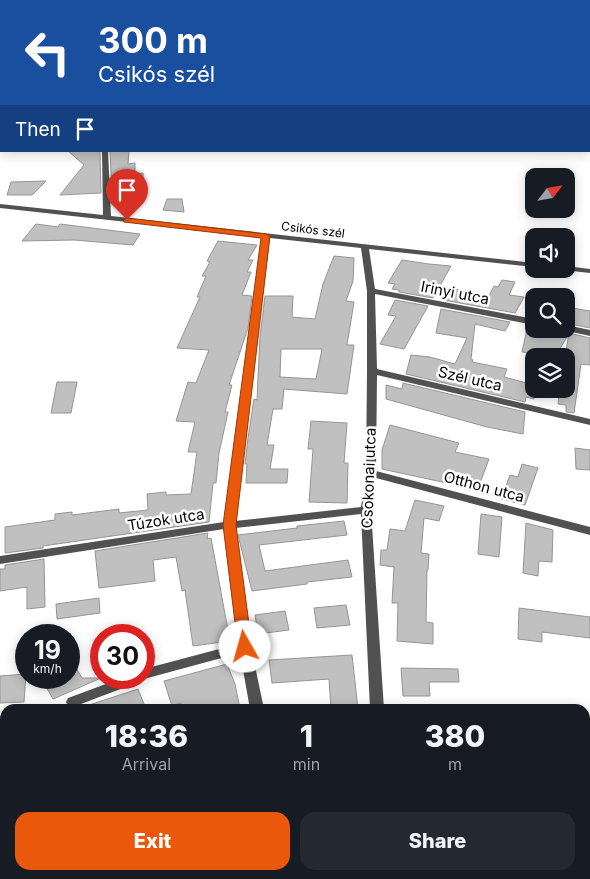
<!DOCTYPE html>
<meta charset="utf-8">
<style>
body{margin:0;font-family:Inter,sans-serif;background:#242831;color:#f1f3f6;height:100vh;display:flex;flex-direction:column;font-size:19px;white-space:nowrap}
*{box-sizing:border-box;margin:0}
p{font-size:16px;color:#9ea1a6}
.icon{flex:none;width:28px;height:28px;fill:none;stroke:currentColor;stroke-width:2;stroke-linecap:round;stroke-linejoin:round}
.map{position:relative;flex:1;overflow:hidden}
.sheet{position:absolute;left:0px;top:704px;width:590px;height:176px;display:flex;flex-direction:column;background:#171b24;border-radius:15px 15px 0 0;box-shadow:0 2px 12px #0003}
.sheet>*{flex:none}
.guide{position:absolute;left:0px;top:0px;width:590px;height:152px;box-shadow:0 2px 12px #0003;background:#1a4fa0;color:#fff;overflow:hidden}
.needle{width:32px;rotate:59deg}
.tools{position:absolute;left:525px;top:168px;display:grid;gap:10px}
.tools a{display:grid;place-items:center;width:50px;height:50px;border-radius:10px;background:#171b24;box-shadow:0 2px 12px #0003;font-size:25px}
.speed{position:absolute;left:15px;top:624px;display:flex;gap:10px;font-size:25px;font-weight:700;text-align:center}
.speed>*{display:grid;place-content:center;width:65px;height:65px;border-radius:50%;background:#171b24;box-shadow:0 2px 12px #0003;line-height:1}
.speed small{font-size:12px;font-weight:400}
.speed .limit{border:8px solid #d22;background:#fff;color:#111}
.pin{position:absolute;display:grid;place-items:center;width:42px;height:42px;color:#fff;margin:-51px -21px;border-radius:50% 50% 50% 0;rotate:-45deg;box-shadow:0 0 5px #0007}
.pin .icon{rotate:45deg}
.me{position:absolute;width:55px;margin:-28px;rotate:353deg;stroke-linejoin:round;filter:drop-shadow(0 0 4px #0008)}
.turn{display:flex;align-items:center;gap:18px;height:105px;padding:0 15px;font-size:22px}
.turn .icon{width:65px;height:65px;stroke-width:2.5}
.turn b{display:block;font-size:35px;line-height:42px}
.then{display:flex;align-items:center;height:48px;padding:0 15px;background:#0003;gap:10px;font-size:19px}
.eta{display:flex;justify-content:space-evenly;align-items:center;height:85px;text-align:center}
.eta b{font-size:30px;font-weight:800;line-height:35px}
.button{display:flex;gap:10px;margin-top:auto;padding:10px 15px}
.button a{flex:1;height:58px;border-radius:15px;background:#ea580c;color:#fff;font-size:20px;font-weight:800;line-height:58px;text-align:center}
.button a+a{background:#242831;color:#f1f3f6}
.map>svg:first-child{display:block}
.building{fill:#c0c0c0;stroke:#959595;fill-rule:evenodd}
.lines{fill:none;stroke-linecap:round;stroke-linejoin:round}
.primary-casing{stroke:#dbdbdb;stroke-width:3}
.service{fill:#515151;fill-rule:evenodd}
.minor{fill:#515151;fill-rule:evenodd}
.primary{fill:#000;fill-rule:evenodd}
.route{fill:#ea580c;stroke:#983908}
.labels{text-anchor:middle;stroke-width:5;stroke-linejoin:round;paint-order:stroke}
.far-street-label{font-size:12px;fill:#000;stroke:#fff}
.street-label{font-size:15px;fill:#000;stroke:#fff}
</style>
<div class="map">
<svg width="590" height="879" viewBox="0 0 590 879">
<rect width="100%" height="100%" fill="#fff"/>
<!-- building -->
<g class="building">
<path d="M68 151H100L101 193 60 195 84 165Z"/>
<path d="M110 151H129L128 164 135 163V174L143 173 144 196 137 208 115 206 112 194Z"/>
<path d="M46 181 32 195H7L11 182Z"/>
<path d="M167 199H182L184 212 163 210Z"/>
<path d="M36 224 58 227 60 224 140 234 133 245 74 240 22 241Z"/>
<path d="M218 241 257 245 248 260H253L247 272H251L242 295 252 296 248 328 229 385H232L225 412H228L219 453 216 483H213L209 522 43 546V548L5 553V527L55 520V514L72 512V515L119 509V513L148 510 147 494 166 492V495L191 494 197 452H188L195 422 176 421 188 382 196 383 209 350 177 348 200 297H197L206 276H202L210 262 207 261Z"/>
<path d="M334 256 354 258 353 281 346 301 354 302 347 345H354L347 394 284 389 282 409H273L267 445H274L270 469H288L287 483H246L247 464H245L248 438 254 399 257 400 260 336 265 296H293L292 317 315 319 323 284ZM281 349H322L316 379 280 377Z"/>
<path d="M402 260 429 264 451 266 433 298 399 292V290L392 289 395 284 388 283Z"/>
<path d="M502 280 515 282 509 295 524 297 515 313 443 300 445 287 489 296 494 286 498 287Z"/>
<path d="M395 300 428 306 404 349 380 344 396 316 388 315Z"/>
<path d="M566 307 590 311V328L571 324V321L566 320Z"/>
<path d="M441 309 510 322 505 331 475 324 471 359 473 360 472 362 507 369 504 377 534 385V399L526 397 525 402 406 374 411 355 430 357 455 364 467 338 436 333Z"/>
<path d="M527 329 568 335 556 356 522 352Z"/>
<path d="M569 333 590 338V365L581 364 574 413 566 412V405L558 404 560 389H566V351Z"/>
<path d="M57 382H77L71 413H51Z"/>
<path d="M403 383 525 412 523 434 487 427 386 399V385L402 389Z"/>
<path d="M311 421 347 423 344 463H348L347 503 309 502 313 449H308Z"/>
<path d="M390 425 459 443 455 452 489 459 477 491 456 486V485L382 469V450Z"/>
<path d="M575 448 590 450V470L576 469Z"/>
<path d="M522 464 538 468 525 505 501 499 510 475 518 477Z"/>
<path d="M415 500 444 506 439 521 424 518 421 553 429 554 428 570H427L426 622 433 623V644L397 641 398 603H392L394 567 380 565 381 550H387L390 529 405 531Z"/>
<path d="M481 514 502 517 499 557 478 554Z"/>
<path d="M344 521 347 535 259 545 265 571 348 560 352 577 307 582V584L252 591 238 535 297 528V526Z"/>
<path d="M526 523 553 530 552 562 539 561 538 576 523 573Z"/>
<path d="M208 533 207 539 211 538 230 641 193 646 185 590 182 591 176 557 153 560 155 581 99 588 95 551Z"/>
<path d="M44 559 45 607 27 609V587L0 591V569H5V565Z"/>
<path d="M99 598 100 613 57 619 56 604Z"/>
<path d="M346 605 350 625 317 628 314 608Z"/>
<path d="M519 608 590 617V638L542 632V642L518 639Z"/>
<path d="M285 611 289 630 258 634 255 615Z"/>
<path d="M352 655 358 709H331L329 679 272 683 269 660Z"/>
<path d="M69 656 82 678H101L53 699 41 678H69Z"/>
<path d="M227 664 235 684 240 709H181V703L172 706 164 681Z"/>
<path d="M401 668 458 669 459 682H429L430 696H403Z"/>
<path d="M26 674 24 702 0 703V676Z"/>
<path d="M138 689 146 709H86V706Z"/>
</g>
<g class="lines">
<!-- primary casing -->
<g class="primary-casing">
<g id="primary">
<path d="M541 0H548L549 1H542Z"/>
<rect x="589" y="36" width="1" height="5"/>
</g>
</g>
<!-- service -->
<g class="service">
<rect x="293" y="0" width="4" height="1"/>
<path d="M342 0H347L348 1H344Z"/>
</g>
<!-- minor -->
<g class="minor">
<path d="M590 24V28L589 27V25Z"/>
<rect x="589" y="62" width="1" height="4"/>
<path d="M589 90H590V95L589 94Z"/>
<path d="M102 151H108L111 216 534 263V267L369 249 375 289 534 319V325L375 294 377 369 590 419V425L377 375 376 471 590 527V535L376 478 371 510 384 709H370L361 514 235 528 251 647 264 709H250L240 653 144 679 140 678 139 682 73 707 68 706 66 702 68 698 122 678H144V669L238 644 224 529 0 564V556L224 522 262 237 0 208V204L103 215ZM270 238 361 248 367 291V371L366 473 361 507 235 521Z"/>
<path d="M566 266 590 269V273L563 270 566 269Z"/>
<path d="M566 325 590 330V336L563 330 562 329H566Z"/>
<path d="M281 875H297L298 879H282Z"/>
<rect x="379" y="875" width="16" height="4"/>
</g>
<!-- primary -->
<use href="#primary" class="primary"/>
</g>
<!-- route -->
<path class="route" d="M127 218 266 234 270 236 236 525 252 647 250 650 245 652 240 650 238 647 223 525 261 238 124 222 123 220Z"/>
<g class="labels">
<!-- far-street labels -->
<g class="far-street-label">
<text transform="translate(313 230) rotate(7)" y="4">Csikós szél</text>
</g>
<!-- street labels -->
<g class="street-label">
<text transform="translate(455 293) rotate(11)" y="5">Irinyi utca</text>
<text transform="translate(470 379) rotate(13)" y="5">Szél utca</text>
<text transform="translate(369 478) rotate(-88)" y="5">Csokonai utca</text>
<text transform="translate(484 487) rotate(15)" y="5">Otthon utca</text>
<text transform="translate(166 520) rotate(-9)" y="5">Túzok utca</text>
</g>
</g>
</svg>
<div class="tools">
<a><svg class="needle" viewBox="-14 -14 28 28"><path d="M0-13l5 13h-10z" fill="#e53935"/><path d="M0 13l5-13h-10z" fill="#9ea1a6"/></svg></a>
<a><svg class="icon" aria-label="sound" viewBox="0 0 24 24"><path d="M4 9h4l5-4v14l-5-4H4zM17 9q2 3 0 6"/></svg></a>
<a><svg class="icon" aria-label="search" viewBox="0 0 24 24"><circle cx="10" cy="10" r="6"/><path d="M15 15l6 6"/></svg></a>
<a><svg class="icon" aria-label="layers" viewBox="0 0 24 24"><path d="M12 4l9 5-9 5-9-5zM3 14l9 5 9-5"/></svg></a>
</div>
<div class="speed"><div>19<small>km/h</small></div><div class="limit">30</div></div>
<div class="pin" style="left:127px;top:220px;background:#d93025"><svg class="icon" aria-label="arrive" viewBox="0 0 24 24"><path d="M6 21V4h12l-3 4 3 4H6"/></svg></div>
<svg class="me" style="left:245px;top:647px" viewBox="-20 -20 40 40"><circle r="19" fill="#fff"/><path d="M0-13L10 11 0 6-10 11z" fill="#ea580c"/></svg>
<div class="guide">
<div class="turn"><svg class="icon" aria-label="left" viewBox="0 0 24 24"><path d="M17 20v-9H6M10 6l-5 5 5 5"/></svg><div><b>300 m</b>Csikós szél</div></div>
<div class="then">Then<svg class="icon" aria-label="arrive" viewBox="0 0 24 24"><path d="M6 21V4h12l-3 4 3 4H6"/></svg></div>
</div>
<section class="sheet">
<div class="eta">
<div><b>18:36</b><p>Arrival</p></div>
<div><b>1</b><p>min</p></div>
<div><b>380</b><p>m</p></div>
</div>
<div class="button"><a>Exit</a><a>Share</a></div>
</section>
</div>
